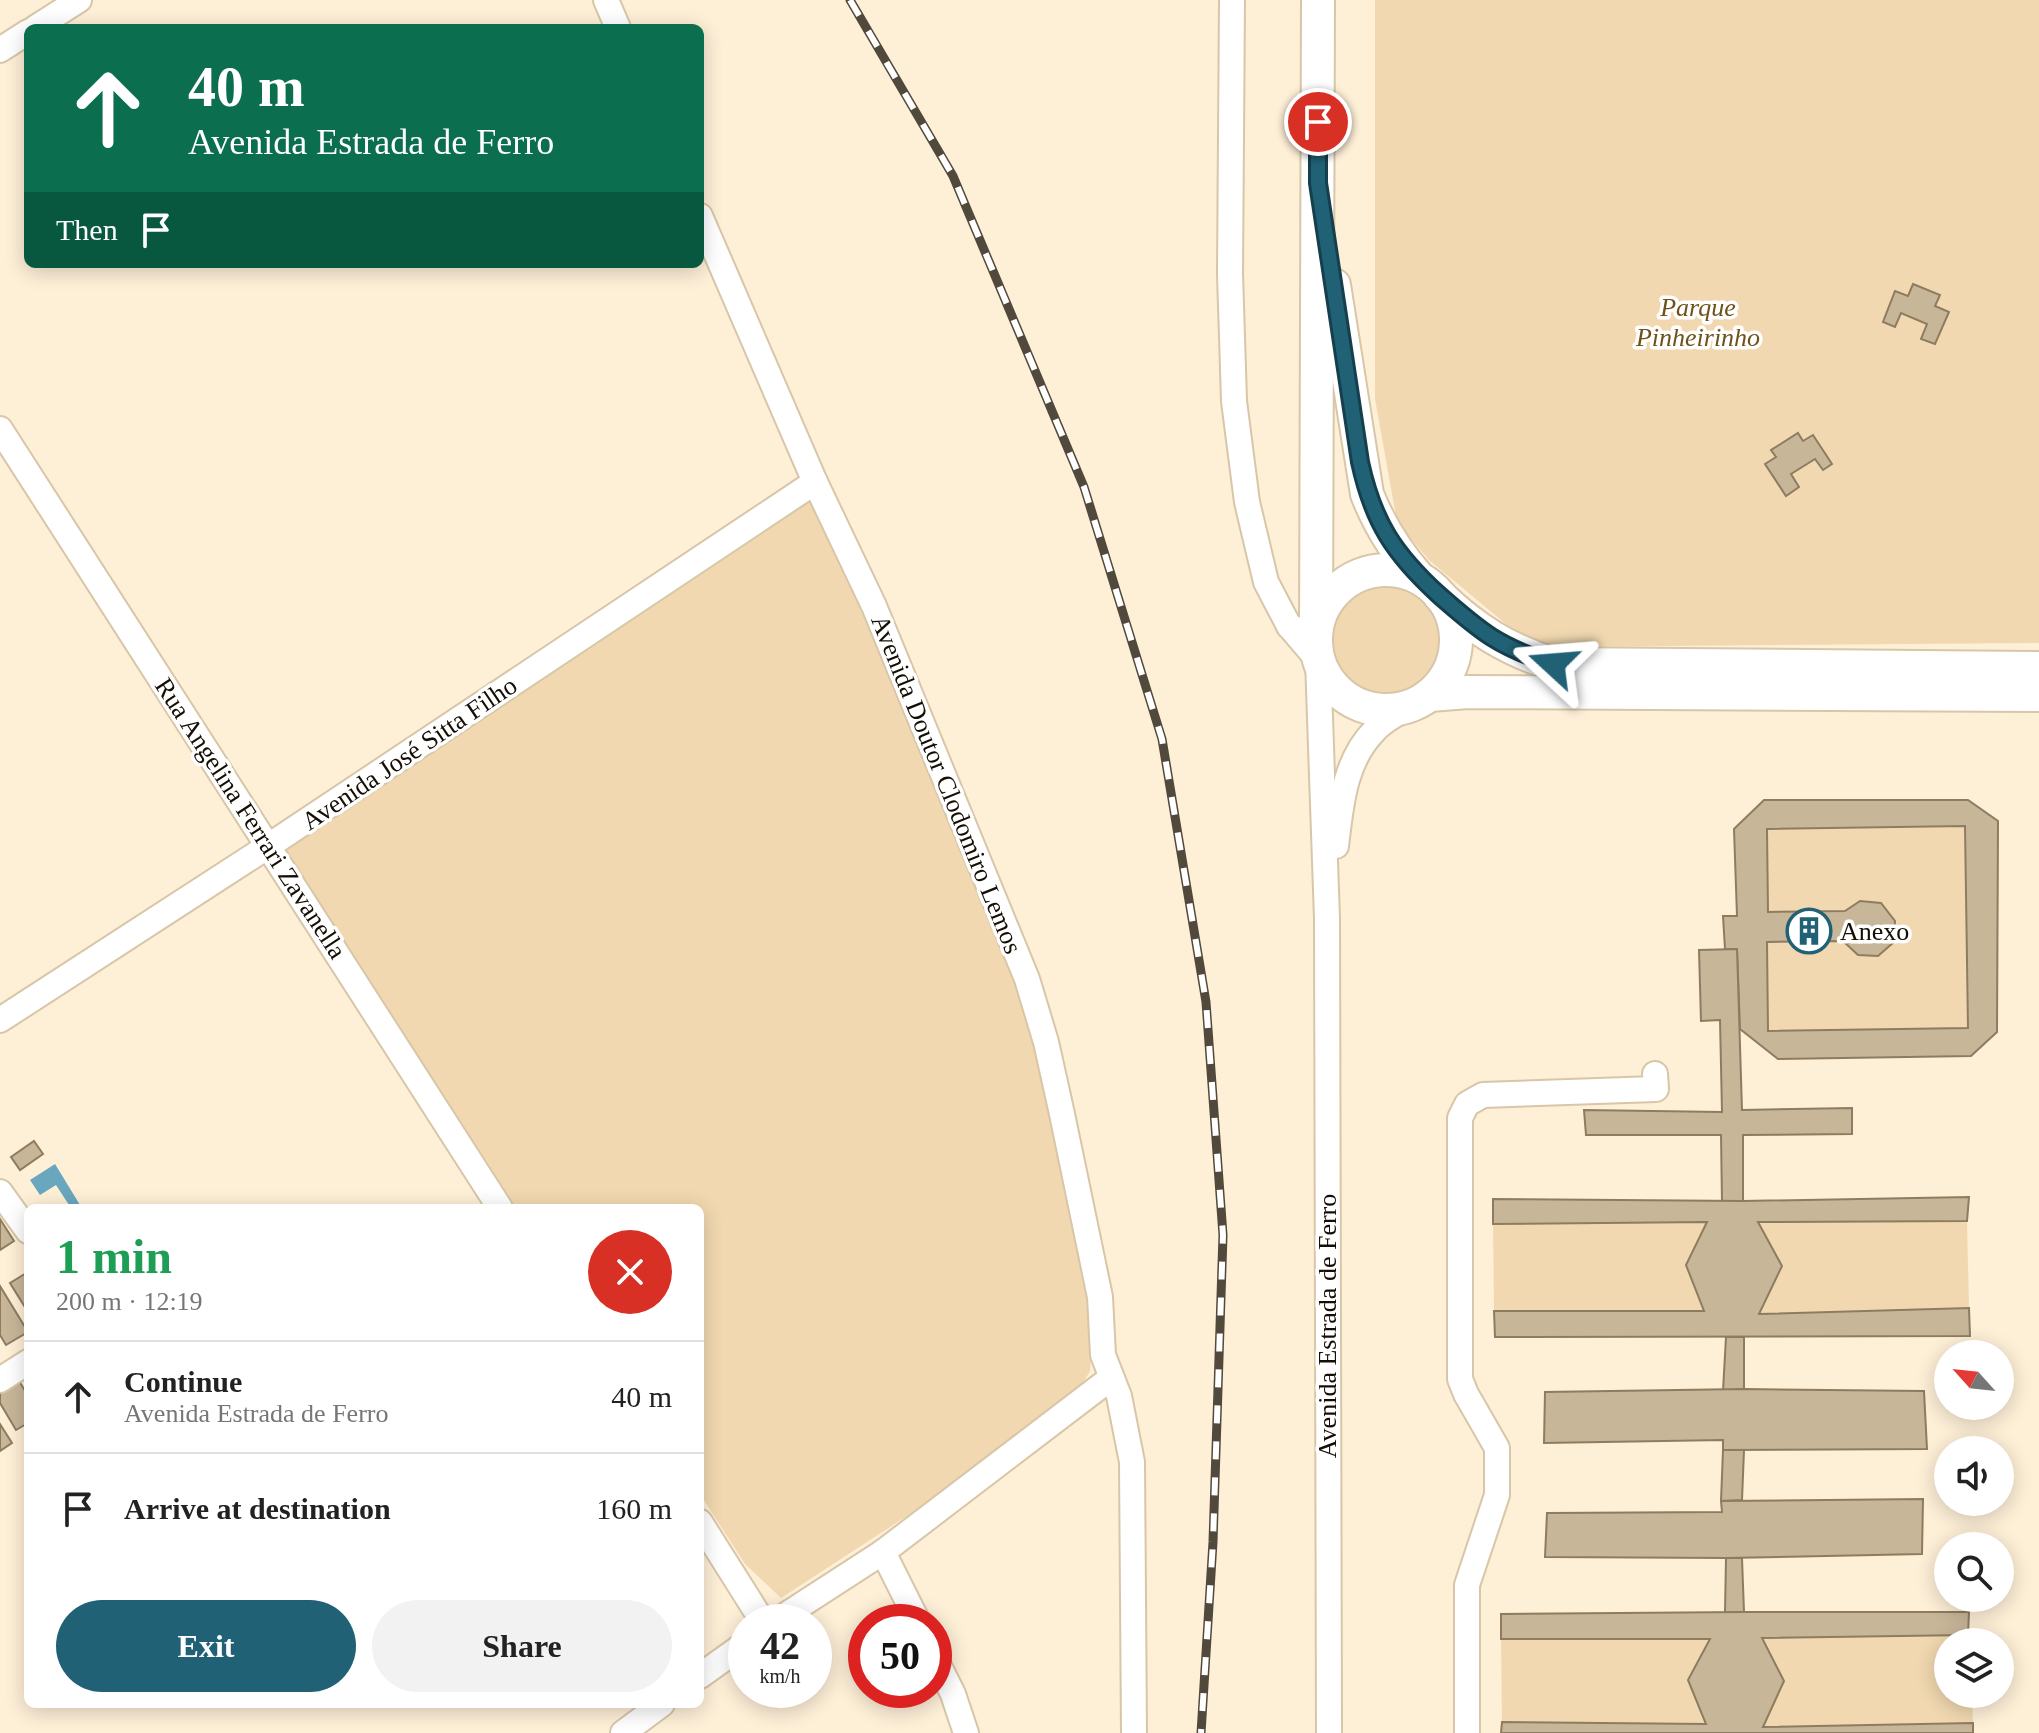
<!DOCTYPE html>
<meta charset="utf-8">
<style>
body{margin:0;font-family:"Times New Roman",serif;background:#f2f2f2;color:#222;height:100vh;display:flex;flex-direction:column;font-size:30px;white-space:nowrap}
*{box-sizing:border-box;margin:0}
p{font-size:26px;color:#767676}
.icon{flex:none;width:44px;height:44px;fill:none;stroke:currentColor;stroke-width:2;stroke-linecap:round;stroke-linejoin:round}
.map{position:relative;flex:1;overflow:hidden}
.sheet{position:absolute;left:24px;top:1204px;width:680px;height:504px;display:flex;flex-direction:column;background:#fff;border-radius:12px;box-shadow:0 4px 20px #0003}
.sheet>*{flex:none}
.guide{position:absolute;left:24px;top:24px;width:680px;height:244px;border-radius:12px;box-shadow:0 4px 20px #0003;background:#0b6e4f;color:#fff;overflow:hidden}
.needle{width:52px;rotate:297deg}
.buttons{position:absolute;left:1934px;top:1340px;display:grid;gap:16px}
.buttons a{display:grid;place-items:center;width:80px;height:80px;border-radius:50%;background:#fff;box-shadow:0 4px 20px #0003;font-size:40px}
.speed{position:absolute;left:728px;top:1604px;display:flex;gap:16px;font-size:40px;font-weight:700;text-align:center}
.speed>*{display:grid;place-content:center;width:104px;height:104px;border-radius:50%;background:#fff;box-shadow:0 4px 20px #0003;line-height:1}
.speed small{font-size:20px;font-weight:400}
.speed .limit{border:12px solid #d22;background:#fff;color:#111}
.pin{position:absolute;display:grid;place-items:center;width:68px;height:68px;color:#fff;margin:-34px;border:4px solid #fff;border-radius:50%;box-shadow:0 2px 8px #0007}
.me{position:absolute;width:88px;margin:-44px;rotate:289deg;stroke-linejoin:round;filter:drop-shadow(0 0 6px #0008)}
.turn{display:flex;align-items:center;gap:28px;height:168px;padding:0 32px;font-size:36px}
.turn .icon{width:104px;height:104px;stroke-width:2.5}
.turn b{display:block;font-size:56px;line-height:68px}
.then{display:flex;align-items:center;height:76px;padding:0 32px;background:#0003;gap:16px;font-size:30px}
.round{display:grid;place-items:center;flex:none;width:84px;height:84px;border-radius:42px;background:#f2f2f2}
.head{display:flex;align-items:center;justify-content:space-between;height:136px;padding:0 32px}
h1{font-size:48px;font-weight:700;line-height:60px;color:#1e9e55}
.button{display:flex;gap:16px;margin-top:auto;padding:16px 32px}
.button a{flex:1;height:92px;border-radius:48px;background:#216176;color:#fff;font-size:32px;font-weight:700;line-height:92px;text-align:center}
.button a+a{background:#f2f2f2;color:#222}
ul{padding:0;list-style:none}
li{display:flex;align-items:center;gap:24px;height:112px;padding:0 32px;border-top:2px solid #e0e0e0}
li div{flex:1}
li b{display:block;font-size:30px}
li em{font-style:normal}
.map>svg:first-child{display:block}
.green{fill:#f1d8b0}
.water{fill:#69a7be}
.building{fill:#c8b698;stroke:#8d7c60;stroke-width:2;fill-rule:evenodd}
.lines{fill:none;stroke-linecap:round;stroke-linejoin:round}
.minor-casing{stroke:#d8c6a8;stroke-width:28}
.major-casing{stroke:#d8c6a8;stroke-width:36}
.minor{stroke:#fff;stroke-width:24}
.major{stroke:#fff;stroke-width:32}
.rail-casing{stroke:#51493b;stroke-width:9}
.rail{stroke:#fff;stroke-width:6;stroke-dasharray:18;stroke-linecap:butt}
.route-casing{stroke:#153f4d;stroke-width:20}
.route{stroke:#216176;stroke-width:14}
.labels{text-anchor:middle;stroke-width:7;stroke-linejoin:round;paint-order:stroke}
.park-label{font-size:26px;font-style:italic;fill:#6f5219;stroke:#fff}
.street-label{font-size:26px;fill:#140e04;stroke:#fff}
.poi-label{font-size:26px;fill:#140e04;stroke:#fff;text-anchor:start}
</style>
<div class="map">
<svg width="2039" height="1733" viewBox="0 0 2039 1733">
<rect width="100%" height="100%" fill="#feefd7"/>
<!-- green -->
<g class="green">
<path d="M1375 0H2039V643L1547 647 1507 625 1429 560 1397 522 1375 399Z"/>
<path d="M813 494 866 607 1038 1033 1094 1323 1090 1371 1079 1390 924 1505 781 1598 745 1564 700 1494V1208H515L280 845Z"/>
<circle cx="1386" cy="638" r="55"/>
<path d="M1965 826 1968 1028 1768 1031 1767 942 1843 941 1858 955 1878 956 1894 942 1895 921 1881 903 1860 901 1845 911 1768 912 1767 829Z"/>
<path d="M1967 1221 1969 1308 1759 1314 1782 1266 1758 1222Z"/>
<path d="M1707 1222 1686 1265 1704 1311H1494L1493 1224Z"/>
<path d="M1968 1635 1969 1642H1948V1694H1972L1973 1723 1763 1727 1784 1681 1762 1638Z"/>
<path d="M1501 1639H1710L1688 1680 1706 1724 1502 1722Z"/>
</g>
<!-- water -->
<path class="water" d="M55 1164 80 1205 71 1208 56 1185 40 1195 30 1180Z"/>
<!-- building -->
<g class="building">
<path d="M1913 284 1940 295 1935 306 1949 312 1935 344 1921 339 1927 324 1901 313 1895 327 1883 322 1895 291 1908 296Z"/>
<path d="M1798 433 1803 441 1813 435 1832 464 1823 470 1815 459 1791 474 1799 487 1786 496 1765 464 1776 457 1771 450Z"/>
<path d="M1764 800H1968L1998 821 1997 1032 1971 1056 1778 1059 1740 1029 1737 949H1725L1723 916H1737L1734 829ZM1965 826 1968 1028 1768 1031 1767 942 1843 941 1858 955 1878 956 1894 942 1895 921 1881 903 1860 901 1845 911 1768 912 1767 829Z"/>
<path d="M1737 949 1742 1110 1852 1108V1134L1743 1135V1201H1722L1721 1135H1586L1584 1110 1722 1112 1720 1020 1701 1021 1699 950Z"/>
<path d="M34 1141 43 1154 20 1170 11 1157Z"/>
<path d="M1969 1197 1967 1221 1758 1222 1782 1266 1759 1314 1969 1308 1970 1336 1495 1337 1494 1311H1704L1686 1265 1707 1222 1493 1224V1199L1743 1201Z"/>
<path d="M0 1219 14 1241 0 1250Z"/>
<path d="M28 1272V1312L10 1283Z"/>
<path d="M0 1286 28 1332 6 1345 0 1335Z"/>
<path d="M1726 1337H1744V1389L1723 1391Z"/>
<path d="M18 1379 28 1396V1423L16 1430 0 1403V1389Z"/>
<path d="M1744 1389 1924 1391 1927 1449 1723 1450V1440L1544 1443 1545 1392Z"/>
<path d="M0 1424 12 1443 0 1451Z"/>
<path d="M1723 1450H1744L1742 1500 1721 1501Z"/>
<path d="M1923 1499 1922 1554 1726 1558 1545 1557 1547 1513 1722 1512 1721 1501Z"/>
<path d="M1726 1558H1742L1744 1612 1725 1613Z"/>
<path d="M1744 1612H1969L1968 1635 1762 1638 1784 1681 1763 1727 1973 1723V1733H1501L1502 1722 1706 1724 1688 1680 1710 1639H1501V1614Z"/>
</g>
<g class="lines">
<!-- minor casing -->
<g class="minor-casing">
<g id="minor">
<path d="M606 0 618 28"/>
<path d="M1232 0 1230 274 1234 401 1247 502 1266 582 1289 626"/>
<path d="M35 28 79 0"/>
<path d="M0 50 28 32"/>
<path d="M700 216 815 482 874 606 1027 979 1046 1042 1062 1114 1100 1297 1103 1355 1119 1396 1132 1462 1134 1733"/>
<path d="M0 429 500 1208"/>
<path d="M1316 633 1307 634 1289 626 1318 660 1327 919 1329 1733"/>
<path d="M1336 846C1341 805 1344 761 1375 730 1383 721 1396 715 1405 708"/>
<path d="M0 1020 270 845 815 482"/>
<path d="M0 1192 28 1231"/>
<path d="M0 1380 28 1362"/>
<path d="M700 1522 763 1622"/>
<path d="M883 1552 918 1622"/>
<path d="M775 1622 883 1552 1111 1378"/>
<path d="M934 1656 953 1694 966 1733"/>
<path d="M700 1676 746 1643"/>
<path d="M623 1733 662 1704"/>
<path d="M1467 1733V1585L1497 1495V1448L1466 1394 1460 1379V1118L1467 1104 1483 1095 1656 1089 1655 1074"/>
</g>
</g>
<!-- major casing -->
<g class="major-casing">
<g id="major">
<path d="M1334 285 1367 494C1380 527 1396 552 1419 578"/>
<circle cx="1386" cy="640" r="70"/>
<path d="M1440 596C1474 629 1508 650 1553 664L2039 668"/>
<path d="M1316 633 1318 0"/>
<path d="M1430 695 1468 692 2039 695"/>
</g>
</g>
<!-- minor -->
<use href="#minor" class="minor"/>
<!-- major -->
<use href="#major" class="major"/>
<!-- rail casing -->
<g class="rail-casing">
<path id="rail" d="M850 0 953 176 1084 487 1162 739 1206 1002 1223 1235 1213 1542 1201 1733"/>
</g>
<!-- rail -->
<use href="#rail" class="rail"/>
</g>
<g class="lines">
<!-- route casing -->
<g class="route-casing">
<path id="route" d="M1318 122V183L1360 462C1373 522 1394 554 1439 595 1481 632 1499 647 1553 664"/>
</g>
<!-- route -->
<use href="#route" class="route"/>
</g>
<!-- icons -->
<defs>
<g id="building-ring" transform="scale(2.3)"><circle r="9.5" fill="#fff" stroke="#216176" stroke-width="1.5"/><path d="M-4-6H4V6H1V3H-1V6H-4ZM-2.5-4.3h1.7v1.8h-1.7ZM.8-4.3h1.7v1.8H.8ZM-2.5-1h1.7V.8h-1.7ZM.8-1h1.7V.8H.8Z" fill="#216176"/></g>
</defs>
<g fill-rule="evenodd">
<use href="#building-ring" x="1809" y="931"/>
</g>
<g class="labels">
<!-- park labels -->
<g class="park-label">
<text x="1698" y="316">Parque<tspan x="1698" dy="30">Pinheirinho</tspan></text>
</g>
<!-- street labels -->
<g class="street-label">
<text transform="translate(409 753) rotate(-34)" y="9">Avenida José Sitta Filho</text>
<text transform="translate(947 784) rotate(68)" y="9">Avenida Doutor Clodomiro Lemos</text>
<text transform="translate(251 818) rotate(57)" y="9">Rua Angelina Ferrari Zavanella</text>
<text transform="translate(1327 1326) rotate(-90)" y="9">Avenida Estrada de Ferro</text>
</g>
<!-- poi labels -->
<g class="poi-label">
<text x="1840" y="940">Anexo</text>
</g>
</g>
</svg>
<div class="buttons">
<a><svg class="needle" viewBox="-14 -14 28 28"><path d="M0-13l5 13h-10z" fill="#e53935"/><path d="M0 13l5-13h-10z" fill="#767676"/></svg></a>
<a><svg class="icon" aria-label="sound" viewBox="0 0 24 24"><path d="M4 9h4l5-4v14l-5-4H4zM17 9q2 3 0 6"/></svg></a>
<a><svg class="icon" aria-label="search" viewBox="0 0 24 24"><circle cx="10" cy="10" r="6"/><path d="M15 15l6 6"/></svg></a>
<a><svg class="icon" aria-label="layers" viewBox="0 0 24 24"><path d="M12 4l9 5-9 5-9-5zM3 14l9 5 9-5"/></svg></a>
</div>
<div class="speed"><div>42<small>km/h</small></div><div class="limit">50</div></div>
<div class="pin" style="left:1318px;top:122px;background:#d93025"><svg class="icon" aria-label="arrive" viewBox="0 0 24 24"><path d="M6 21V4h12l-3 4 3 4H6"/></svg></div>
<svg class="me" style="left:1553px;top:664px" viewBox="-20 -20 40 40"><path d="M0-17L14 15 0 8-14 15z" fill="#216176" stroke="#fff" stroke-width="4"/></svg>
<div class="guide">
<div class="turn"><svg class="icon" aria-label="ahead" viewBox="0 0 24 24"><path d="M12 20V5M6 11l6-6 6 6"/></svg><div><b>40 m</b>Avenida Estrada de Ferro</div></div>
<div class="then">Then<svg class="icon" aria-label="arrive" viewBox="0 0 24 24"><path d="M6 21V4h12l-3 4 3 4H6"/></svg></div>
</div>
<section class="sheet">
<div class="head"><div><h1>1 min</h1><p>200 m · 12:19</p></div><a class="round" style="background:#d93025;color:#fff"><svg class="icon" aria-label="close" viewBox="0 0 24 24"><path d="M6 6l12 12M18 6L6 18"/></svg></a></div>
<ul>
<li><svg class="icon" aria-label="ahead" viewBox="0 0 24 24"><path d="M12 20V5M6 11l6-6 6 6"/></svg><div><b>Continue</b><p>Avenida Estrada de Ferro</p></div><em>40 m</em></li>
<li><svg class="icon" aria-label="arrive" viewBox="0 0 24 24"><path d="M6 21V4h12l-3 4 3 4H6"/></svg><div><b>Arrive at destination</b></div><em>160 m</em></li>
</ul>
<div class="button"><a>Exit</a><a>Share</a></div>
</section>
</div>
